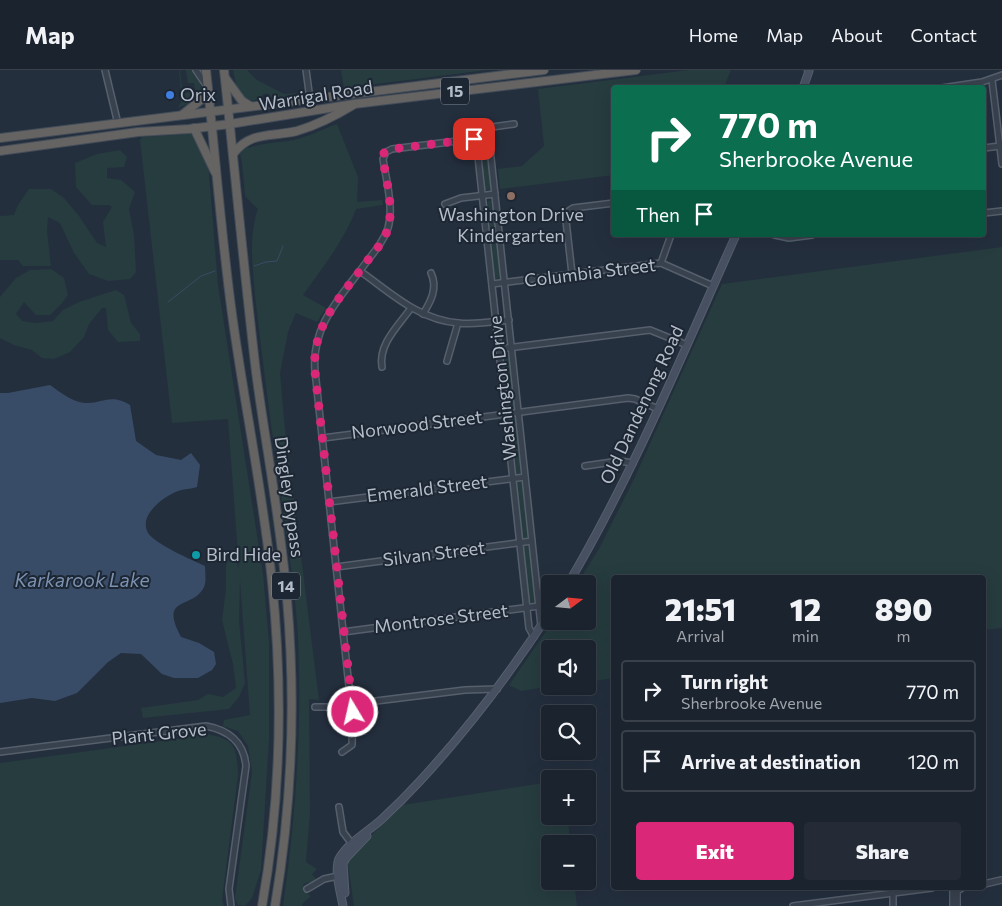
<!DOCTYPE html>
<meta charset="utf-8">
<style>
body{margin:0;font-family:Commissioner,sans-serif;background:#242b36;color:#f1f3f6;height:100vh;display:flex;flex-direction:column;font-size:19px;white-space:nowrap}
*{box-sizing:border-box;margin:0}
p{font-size:16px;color:#a0a4aa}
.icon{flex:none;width:28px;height:28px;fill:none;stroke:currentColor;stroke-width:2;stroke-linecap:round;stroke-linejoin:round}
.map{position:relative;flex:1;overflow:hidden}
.details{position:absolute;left:611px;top:505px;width:375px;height:315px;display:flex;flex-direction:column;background:#1b232e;border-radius:5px;box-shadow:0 5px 20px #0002,0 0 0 1px #39404a}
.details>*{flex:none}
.hud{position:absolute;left:611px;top:15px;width:375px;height:152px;border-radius:5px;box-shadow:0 5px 20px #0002,0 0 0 1px #39404a;background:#0b6e4f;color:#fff;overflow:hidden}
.needle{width:32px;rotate:74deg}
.fabs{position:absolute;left:541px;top:505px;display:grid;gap:10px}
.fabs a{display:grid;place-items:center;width:55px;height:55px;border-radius:5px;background:#1b232e;box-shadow:0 5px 20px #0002,0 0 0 1px #39404a;font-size:25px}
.pin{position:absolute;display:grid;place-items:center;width:42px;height:42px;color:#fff;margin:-21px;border-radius:10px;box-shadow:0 2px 8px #0006}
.me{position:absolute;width:55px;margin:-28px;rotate:351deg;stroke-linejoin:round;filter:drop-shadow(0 0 4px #0008)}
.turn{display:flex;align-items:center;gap:18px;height:105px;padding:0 25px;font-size:22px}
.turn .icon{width:65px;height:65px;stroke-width:2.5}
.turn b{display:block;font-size:35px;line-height:42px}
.then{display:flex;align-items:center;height:48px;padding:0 25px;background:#0003;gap:10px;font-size:19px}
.eta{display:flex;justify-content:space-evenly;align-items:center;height:85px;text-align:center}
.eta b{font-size:30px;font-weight:800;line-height:35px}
.cta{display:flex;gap:10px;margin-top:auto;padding:10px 25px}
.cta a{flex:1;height:58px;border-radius:5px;background:#db2777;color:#fff;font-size:20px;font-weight:800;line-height:58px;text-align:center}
.cta a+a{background:#242b36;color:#f1f3f6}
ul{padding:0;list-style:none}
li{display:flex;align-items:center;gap:15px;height:62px;margin:0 10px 8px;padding:0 15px;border:2px solid #39404a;border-radius:5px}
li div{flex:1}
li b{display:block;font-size:19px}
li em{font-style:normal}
header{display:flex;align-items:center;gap:30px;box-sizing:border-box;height:70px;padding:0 25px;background:#1b232e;border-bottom:1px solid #39404a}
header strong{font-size:24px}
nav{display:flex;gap:28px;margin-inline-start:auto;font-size:18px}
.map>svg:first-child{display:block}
.green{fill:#263c3f}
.water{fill:#394c67}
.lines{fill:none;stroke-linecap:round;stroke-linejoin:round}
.stream{stroke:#394c67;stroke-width:1}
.minor-casing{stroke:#565f6c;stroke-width:8}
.tertiary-casing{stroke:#565f6c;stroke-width:8}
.secondary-casing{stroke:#565f6c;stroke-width:9}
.trunk-casing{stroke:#434c59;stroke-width:10}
.minor{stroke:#38414e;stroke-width:5}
.tertiary{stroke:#38414e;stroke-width:5.5}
.secondary{stroke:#465061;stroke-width:7}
.trunk{stroke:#656462;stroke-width:8}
.route{stroke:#db2777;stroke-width:9;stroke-dasharray:0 16.2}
.shop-dot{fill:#3f7fe0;stroke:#1d2633;stroke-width:2}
.education-dot{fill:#8d6e63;stroke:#1d2633;stroke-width:2}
.culture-dot{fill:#0f9aa8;stroke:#1d2633;stroke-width:2}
.labels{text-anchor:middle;stroke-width:4;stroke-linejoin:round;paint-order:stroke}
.shield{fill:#1d2633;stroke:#878f9c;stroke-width:1}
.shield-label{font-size:16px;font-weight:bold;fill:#b4bcc9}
.poi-label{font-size:18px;fill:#b4bcc9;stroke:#1d2633;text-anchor:start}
.street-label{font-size:18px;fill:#b4bcc9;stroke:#1d2633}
.water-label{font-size:19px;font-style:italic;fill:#7c92b1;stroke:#1d2633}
</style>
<header>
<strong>Map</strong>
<nav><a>Home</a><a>Map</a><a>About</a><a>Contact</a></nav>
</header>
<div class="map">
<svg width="1002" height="836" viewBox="0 0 1002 836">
<rect width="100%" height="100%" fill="#242f3e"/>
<!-- green -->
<g class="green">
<path d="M179 0H180L183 24 195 20 194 13H188L186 0H192L200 11 201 21 195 30 178 38 182 30Z"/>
<path d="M233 0H247L257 10 284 24 296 23 297 27H269L268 23 262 25V28C238 37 237 19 233 0Z"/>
<path d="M341 0H487L344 18Z"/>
<path d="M689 0H731L724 17 614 18V105L500 119 498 99 522 96 544 76 538 19Z"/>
<path d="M337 54 358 107 357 132 382 130 383 135 356 139C344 171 323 197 303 225L326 238 317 252 296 243 288 262 280 303 284 350 319 630 309 629 310 743 306 792 317 799 312 804 317 810C312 813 307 811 303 815V821L311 826 303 833 302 836H283C296 747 302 658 298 568 295 513 285 458 278 403 269 344 262 285 255 226 253 198 248 166 258 139L245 126 242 92 240 84 241 78 246 74 248 78C261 73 274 73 288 71 305 68 321 60 337 54Z"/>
<path d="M187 63 194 64 208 92 218 215 263 504 269 572V669L261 800 252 828 245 836 238 835 235 828 252 702 248 676 238 661 223 656 224 650 250 645 240 511 239 551 245 613 239 627 229 639 143 648 141 638 198 630 208 624 223 627 236 618 233 594 222 550 226 520V495L232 481 239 499 228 349 172 353 140 70 142 67 187 64Z"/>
<path d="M483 72 487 75 492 116 489 120H485L484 117 480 76Z"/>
<path d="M120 80 127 87 124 97 107 98V108L121 110 135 122 129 139 134 165 136 202 130 209 108 211 89 204 74 183 60 153 48 147 47 161 51 196H23L18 190H0V146L14 145 18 135 29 119H51L64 128 79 146 97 173 106 177 103 152 112 137 109 135H92L76 117 75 93 97 84Z"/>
<path d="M490 130 493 133 501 204 498 209 495 208 493 205 486 133Z"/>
<path d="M1002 177V558L984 560V508H614V608L588 612V579H550V616H552L521 621 509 615 553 551H588V514H577L600 477 634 409 722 214Z"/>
<path d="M51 199 64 208 68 225 62 233 50 245H36L24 232 16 244 22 251 35 253 53 251 63 240 79 232 116 220 124 225 131 253 140 264V271L118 272 108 260 106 238H102L89 254 84 267 70 282 54 289 42 288 32 280 14 275 0 268V227L16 208 30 200Z"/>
<path d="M505 283 510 284 515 336 512 340H509L508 337 502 286Z"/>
<path d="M513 346 517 349 522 401 519 405 516 404 514 402 509 349Z"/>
<path d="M520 410 524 413 529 465 526 469 521 466 516 413Z"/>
<path d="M525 475 530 477 536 530 533 534 528 531 523 478Z"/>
<path d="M205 664C234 668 237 676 238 705L222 830 224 836H0V693L184 668Z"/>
<path d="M550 712V746H568L570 774H550V811H574L577 836H354L347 788 403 735Z"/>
</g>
<!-- water -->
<path class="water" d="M50 315C60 322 72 332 85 333 103 334 110 323 130 335L136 371 156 385 181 390 191 383 200 395 197 417C191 419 184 419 178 421 164 426 138 445 148 463 155 474 192 490 205 496 205 504 207 512 203 519 191 539 159 526 181 567L199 573 214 582 216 594 212 600 198 608H174L162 604 141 584 121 583 108 592 77 623 55 631 32 628 0 633V323H8Z"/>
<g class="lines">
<!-- stream -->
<g class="stream">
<path d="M254 196 266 192 277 191 283 176"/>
<path d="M168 232 201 206 215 201"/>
</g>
<!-- minor casing -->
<g class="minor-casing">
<g id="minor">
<path d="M105 0 118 54"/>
<path d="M196 0 206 15"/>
<path d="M306 0 309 22"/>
<path d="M992 10 1002 94"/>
<path d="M942 18 982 12 1002 5"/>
<path d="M488 60 541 556"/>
<path d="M476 68 529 558 534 567"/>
<path d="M984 78 1000 76"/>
<path d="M445 134 461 128 495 124"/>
<path d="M984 143 1002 141"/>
<path d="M775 165 789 168 812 165"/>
<path d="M661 193 671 165"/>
<path d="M360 201C391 223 419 250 458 253 475 255 492 252 509 250"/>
<path d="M572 204 566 151 567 142 573 138 614 133"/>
<path d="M492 214 661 193 713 216"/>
<path d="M423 244C431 231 438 218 431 203"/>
<path d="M499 279 650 260 687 275"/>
<path d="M447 291 458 253"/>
<path d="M382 297C378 274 399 255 411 238"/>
<path d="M323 368 628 328 635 329 658 339"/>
<path d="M585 396 619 391 633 393"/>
<path d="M329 432 525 407"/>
<path d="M336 497 532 471"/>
<path d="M538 522 543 527 550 529"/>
<path d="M343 562 539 536"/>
<path d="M351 635 315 301C311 254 342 226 368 190 376 180 384 170 388 158 394 138 386 109 383 89L386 82 392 79 474 69 482 65 492 57 514 54"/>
<path d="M315 637H327L465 620 497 619"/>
<path d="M0 682 206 656C228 660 244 672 246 696L229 819 231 836"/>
<path d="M342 682 352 675 353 635"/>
<path d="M339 737 343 762 352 774"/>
<path d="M307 819 324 809 338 806"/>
<path d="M893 823V836"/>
<path d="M793 836 932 818"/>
</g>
</g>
<!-- tertiary casing -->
<g class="tertiary-casing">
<g id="tertiary">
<path d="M984 814 1002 810"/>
<path d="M953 836V818"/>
<path d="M957 836V821L962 818"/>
</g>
</g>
<!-- secondary casing -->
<g class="secondary-casing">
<g id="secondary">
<path d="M803 18 809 1 808 0"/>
<path d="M568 514C634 402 683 283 736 165"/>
<path d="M345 823 343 793 347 787 367 766"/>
<path d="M343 836C341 824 333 798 340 787 349 772 369 761 382 749 395 737 408 724 420 711 468 659 511 602 550 542"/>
</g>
</g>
<!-- trunk casing -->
<g class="trunk-casing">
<g id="trunk">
<path d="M206 0C215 81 221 163 232 244 244 333 263 422 272 512 283 619 281 729 262 836"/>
<path d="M224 0C235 101 244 202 256 302 266 378 281 453 287 529 296 632 292 734 275 836"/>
<path d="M226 9 242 31 250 36"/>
<path d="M182 45 202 29 208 19"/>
<path d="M194 58 215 102"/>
<path d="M0 68 544 0"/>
<path d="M0 81 138 62 189 59 230 54 354 34 636 0"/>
<path d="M234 83C250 61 273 67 297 61 317 55 335 46 353 35"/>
</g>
</g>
<!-- minor -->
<use href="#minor" class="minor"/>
<!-- tertiary -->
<use href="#tertiary" class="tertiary"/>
<!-- secondary -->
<use href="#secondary" class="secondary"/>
<!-- trunk -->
<use href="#trunk" class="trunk"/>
</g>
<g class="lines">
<!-- route -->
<path class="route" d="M353 642 315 302C311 254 342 226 368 190 376 180 385 170 388 158 394 138 386 109 383 89L384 83 392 79 474 69"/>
</g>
<!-- markers -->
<circle class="shop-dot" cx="170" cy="25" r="5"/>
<circle class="education-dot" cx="511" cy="126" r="5"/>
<circle class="culture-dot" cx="196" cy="485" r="5"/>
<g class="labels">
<!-- shield labels -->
<g class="shield">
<rect x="441" y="7.5" width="28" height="27" rx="4"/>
<rect x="272" y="502.5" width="28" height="27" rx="4"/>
</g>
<g class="shield-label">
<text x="455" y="27">15</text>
<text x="286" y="522">14</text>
</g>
<!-- poi labels -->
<g class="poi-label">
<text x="180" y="31">Orix</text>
<text x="511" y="151" text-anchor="middle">Washington Drive<tspan x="511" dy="21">Kindergarten</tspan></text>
<text x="206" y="491">Bird Hide</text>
</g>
<!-- street labels -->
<g class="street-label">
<text transform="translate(316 26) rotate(-9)" y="6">Warrigal Road</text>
<text transform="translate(590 203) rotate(-7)" y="6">Columbia Street</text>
<text transform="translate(503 318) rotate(-96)" y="6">Washington Drive</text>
<text transform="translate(642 335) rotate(-65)" y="6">Old Dandenong Road</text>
<text transform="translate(417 355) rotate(-7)" y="6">Norwood Street</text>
<text transform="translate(427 419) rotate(-7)" y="6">Emerald Street</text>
<text transform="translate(289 427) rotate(82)" y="6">Dingley Bypass</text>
<text transform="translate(434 484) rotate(-7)" y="6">Silvan Street</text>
<text transform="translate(441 549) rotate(-7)" y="6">Montrose Street</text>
<text transform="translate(159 664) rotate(-6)" y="6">Plant Grove</text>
</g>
<!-- water labels -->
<g class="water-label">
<text x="82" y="517">Karkarook Lake</text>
</g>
</g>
</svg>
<div class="fabs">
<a><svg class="needle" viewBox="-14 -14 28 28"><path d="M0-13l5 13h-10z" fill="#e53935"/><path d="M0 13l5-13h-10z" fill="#a0a4aa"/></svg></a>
<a><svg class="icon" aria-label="sound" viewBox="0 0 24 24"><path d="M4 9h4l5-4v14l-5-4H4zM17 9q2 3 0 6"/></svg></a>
<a><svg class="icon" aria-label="search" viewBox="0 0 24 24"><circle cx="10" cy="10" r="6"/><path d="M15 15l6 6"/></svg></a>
<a>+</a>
<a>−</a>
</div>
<div class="pin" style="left:474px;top:69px;background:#d93025"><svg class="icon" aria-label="arrive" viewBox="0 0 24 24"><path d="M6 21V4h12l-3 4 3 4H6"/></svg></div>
<svg class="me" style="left:353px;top:642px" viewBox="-20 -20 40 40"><circle r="17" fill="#db2777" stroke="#fff" stroke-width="3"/><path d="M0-11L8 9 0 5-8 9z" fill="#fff"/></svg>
<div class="hud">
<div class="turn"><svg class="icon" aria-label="right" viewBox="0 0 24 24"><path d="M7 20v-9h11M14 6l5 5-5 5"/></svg><div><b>770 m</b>Sherbrooke Avenue</div></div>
<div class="then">Then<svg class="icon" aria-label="arrive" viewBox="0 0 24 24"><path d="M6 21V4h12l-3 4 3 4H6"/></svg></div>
</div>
<section class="details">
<div class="eta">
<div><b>21:51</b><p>Arrival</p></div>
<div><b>12</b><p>min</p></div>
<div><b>890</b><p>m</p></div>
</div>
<ul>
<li><svg class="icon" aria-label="right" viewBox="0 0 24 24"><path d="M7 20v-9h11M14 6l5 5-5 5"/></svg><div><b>Turn right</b><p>Sherbrooke Avenue</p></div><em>770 m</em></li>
<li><svg class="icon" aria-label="arrive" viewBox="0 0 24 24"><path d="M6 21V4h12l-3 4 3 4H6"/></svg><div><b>Arrive at destination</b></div><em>120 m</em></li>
</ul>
<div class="cta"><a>Exit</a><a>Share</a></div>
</section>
</div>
